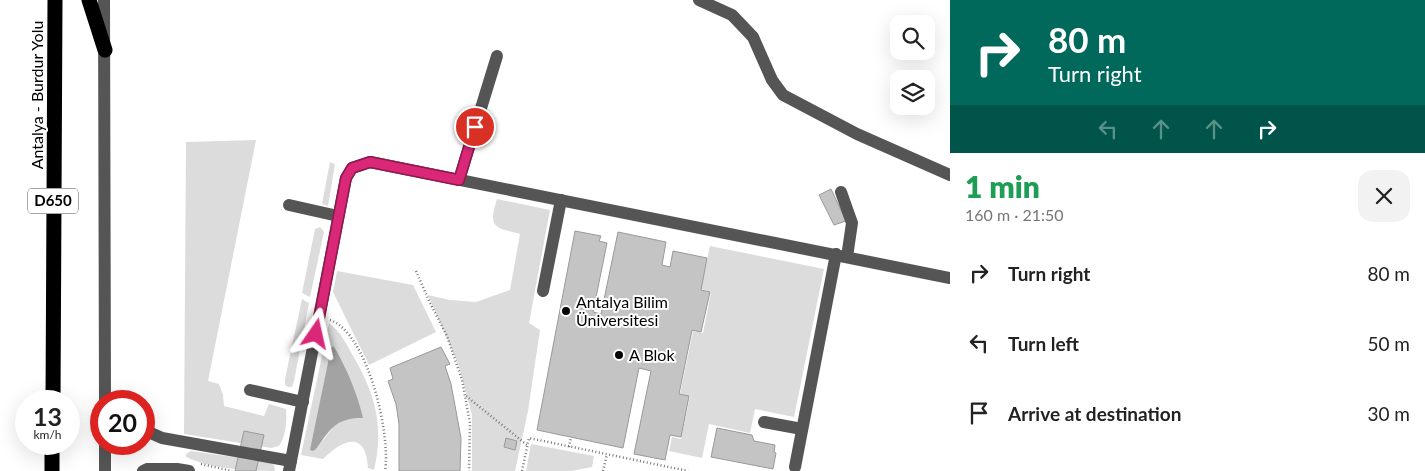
<!DOCTYPE html>
<meta charset="utf-8">
<style>
body{margin:0;font-family:Lato,sans-serif;background:#f2f2f2;color:#222;height:100vh;display:flex;flex-direction:column;font-size:19px;white-space:nowrap}
*{box-sizing:border-box;margin:0}
p{font-size:16px;color:#767676}
.icon{flex:none;width:28px;height:28px;fill:none;stroke:currentColor;stroke-width:2;stroke-linecap:round;stroke-linejoin:round}
.map{position:relative;flex:1;overflow:hidden}
.sheet{display:flex;flex-direction:column;background:#fff;width:475px}
.sheet>*{flex:none}
.guide{background:#00695c;color:#fff;overflow:hidden}
.tools{position:absolute;left:890px;top:15px;display:grid;gap:10px}
.tools a{display:grid;place-items:center;width:45px;height:45px;border-radius:10px;background:#fff;box-shadow:0 5px 20px #0002;font-size:25px}
.speed{position:absolute;left:15px;top:390px;display:flex;gap:10px;font-size:25px;font-weight:700;text-align:center}
.speed>*{display:grid;place-content:center;width:65px;height:65px;border-radius:50%;background:#fff;box-shadow:0 5px 20px #0002;line-height:1}
.speed small{font-size:12px;font-weight:400}
.speed .limit{border:8px solid #d22;background:#fff;color:#111}
.pin{position:absolute;display:grid;place-items:center;width:42px;height:42px;color:#fff;margin:-21px;border:2px solid #fff;border-radius:50%;box-shadow:0 1px 5px #0007}
.me{position:absolute;width:55px;margin:-28px;rotate:11deg;stroke-linejoin:round;filter:drop-shadow(0 0 4px #0008)}
.turn{display:flex;align-items:center;gap:18px;height:105px;padding:0 15px;font-size:22px}
.turn .icon{width:65px;height:65px;stroke-width:2.5}
.turn b{display:block;font-size:35px;line-height:42px}
.lanes{display:flex;align-items:center;height:48px;padding:0 15px;background:#0003;justify-content:center;gap:25px;direction:ltr}
.lanes .off{opacity:.35}
.round{display:grid;place-items:center;flex:none;width:52px;height:52px;border-radius:15px;background:#f2f2f2}
.summary{display:flex;align-items:center;justify-content:space-between;height:85px;padding:0 15px}
h1{font-size:30px;font-weight:800;line-height:38px;color:#1e9e55}
ul{padding:0;list-style:none}
li{display:flex;align-items:center;gap:15px;height:70px;padding:0 15px}
li div{flex:1}
li b{display:block;font-size:19px}
li em{font-style:normal}
main{display:flex;flex:1;min-height:0}
.map>svg:first-child{display:block}
.green{fill:#dcdcdc;fill-rule:evenodd}
.water{fill:#a3a3a3}
.building{fill:#c4c4c4;stroke:#999}
.lines{fill:none;stroke-linecap:round;stroke-linejoin:round}
.path{stroke:#777;stroke-width:2.5;stroke-dasharray:1 2.5;stroke-linecap:butt}
.minor{stroke:#555;stroke-width:12}
.highway{stroke:#000;stroke-width:15}
.route-casing{stroke:#8e194d;stroke-width:12}
.route{stroke:#db2777;stroke-width:9}
.poi-dot{fill:#000;stroke:#fff;stroke-width:2}
.labels{text-anchor:middle;stroke-width:4;stroke-linejoin:round;paint-order:stroke}
.shield{fill:#fff;stroke:#4c4c4c;stroke-width:1}
.shield-label{font-size:15px;font-weight:bold;fill:#000}
.street-label{font-size:16px;fill:#000;stroke:#fff}
.poi-label{font-size:16px;fill:#000;stroke:#fff;text-anchor:start}
</style>
<main>
<div class="map">
<svg width="950" height="471" viewBox="0 0 950 471">
<rect width="100%" height="100%" fill="#fff"/>
<!-- green -->
<g class="green">
<path d="M256 140 208 381 219 384 223 395 224 406 264 416 269 404 286 409C287 420 286 436 279 446L271 448 184 434 186 142Z"/>
<path d="M330 162 335 164 328 206 322 204Z"/>
<path d="M497 199 550 210 529 323 540 330 528 411 515 471H472V415L458 364 428 295 450 300 476 302 510 290 520 234C494 227 488 228 497 199Z"/>
<path d="M320 227 324 232 310 297 302 293 314 234 315 229Z"/>
<path d="M710 246 824 269 794 417 755 409 750 433 709 424 702 458 669 451 672 437 681 439 690 396 680 394 693 331 703 333 711 292 701 289Z"/>
<path d="M337 271 413 285 436 332 369 365 333 292Z"/>
<path d="M302 299 309 303 294 381 292 387H288L285 385V379Z"/>
<path d="M329 323C339 330 346 343 352 354 374 391 385 426 374 470L368 468C366 429 342 440 323 459L301 455ZM333 346C347 372 356 389 362 418L345 419 334 426 316 449 311 450 331 348Z"/>
<path d="M531 444 594 456 592 467 571 471H526Z"/>
<path d="M191 451 269 462 274 465 275 471C248 471 212 469 186 457V454Z"/>
</g>
<!-- water -->
<path class="water" d="M333 346 336 350C348 372 357 393 363 418 336 418 331 428 316 449L313 451 310 450 331 348Z"/>
<!-- building -->
<g class="building">
<path d="M831 189 846 221 834 225 819 195Z"/>
<path d="M575 231 601 236 599 241 607 243 593 312 601 314 618 232 666 242 662 265 670 267 673 251 707 258 701 290 710 292 701 332 692 330 679 394 689 396 681 437 670 435 665 460 634 454 651 371 639 368 623 448 537 430Z"/>
<path d="M441 347 450 364 445 366 451 384 461 438 460 471H399V424L396 404 388 381 393 379 390 368Z"/>
<path d="M717 428 752 435 754 441 775 445 774 452 776 453 773 469 711 457Z"/>
<path d="M244 431 264 435 256 471H235Z"/>
<path d="M506 438 517 441 515 450 504 447Z"/>
</g>
<g class="lines">
<!-- path -->
<g class="path">
<path d="M416 271 430 303 447 336 462 380 470 423 469 471"/>
<path d="M330 320C368 333 391 435 385 471"/>
<path d="M466 396 527 445"/>
<path d="M569 447 571 437"/>
<path d="M201 464 232 471"/>
<path d="M522 471 529 438 688 471"/>
<path d="M603 471 607 454"/>
</g>
<!-- minor -->
<g class="minor">
<path d="M104 0 105 401"/>
<path d="M699 0 732 15 753 37 772 80 783 95 857 134 950 175"/>
<path d="M459 180 497 56"/>
<path d="M841 192 852 223 847 257"/>
<path d="M289 205 338 216"/>
<path d="M543 291 561 200"/>
<path d="M250 390 303 402"/>
<path d="M764 422 802 429"/>
<path d="M144 430 162 438 291 461"/>
<path d="M105 444V471"/>
<path d="M795 467 836 254"/>
<path d="M143 471 147 469H177L189 471"/>
<path d="M289 471 346 178 352 168 370 162 950 278"/>
</g>
<!-- highway -->
<g class="highway">
<path d="M89 0 105 50"/>
<path d="M53 401 55 0"/>
<path d="M52 471V444"/>
</g>
</g>
<g class="lines">
<!-- route casing -->
<g class="route-casing">
<path id="route" d="M316 334 346 178 352 168 370 162 459 180 475 127"/>
</g>
<!-- route -->
<use href="#route" class="route"/>
</g>
<!-- markers -->
<g class="poi-dot">
<circle cx="566" cy="311" r="5"/>
<circle cx="619" cy="355" r="5"/>
</g>
<g class="labels">
<!-- shield labels -->
<rect class="shield" x="28" y="188.5" width="50" height="25" rx="4"/>
<g class="shield-label">
<text x="53" y="206">D650</text>
</g>
<!-- street labels -->
<g class="street-label">
<text transform="translate(37 95) rotate(-90)" y="6">Antalya - Burdur Yolu</text>
</g>
<!-- poi labels -->
<g class="poi-label">
<text x="576" y="308">Antalya Bilim<tspan x="576" dy="18">Üniversitesi</tspan></text>
<text x="629" y="361">A Blok</text>
</g>
</g>
</svg>
<div class="tools">
<a><svg class="icon" aria-label="search" viewBox="0 0 24 24"><circle cx="10" cy="10" r="6"/><path d="M15 15l6 6"/></svg></a>
<a><svg class="icon" aria-label="layers" viewBox="0 0 24 24"><path d="M12 4l9 5-9 5-9-5zM3 14l9 5 9-5"/></svg></a>
</div>
<div class="speed"><div>13<small>km/h</small></div><div class="limit">20</div></div>
<div class="pin" style="left:475px;top:127px;background:#d93025"><svg class="icon" aria-label="arrive" viewBox="0 0 24 24"><path d="M6 21V4h12l-3 4 3 4H6"/></svg></div>
<svg class="me" style="left:316px;top:334px" viewBox="-20 -20 40 40"><path d="M0-17L14 15 0 8-14 15z" fill="#db2777" stroke="#fff" stroke-width="4"/></svg>
</div>
<section class="sheet">
<div class="guide">
<div class="turn"><svg class="icon" aria-label="right" viewBox="0 0 24 24"><path d="M7 20v-9h11M14 6l5 5-5 5"/></svg><div><b>80 m</b>Turn right</div></div>
<div class="lanes"><svg class="icon off" aria-label="left" viewBox="0 0 24 24"><path d="M17 20v-9H6M10 6l-5 5 5 5"/></svg><svg class="icon off" aria-label="ahead" viewBox="0 0 24 24"><path d="M12 20V5M6 11l6-6 6 6"/></svg><svg class="icon off" aria-label="ahead" viewBox="0 0 24 24"><path d="M12 20V5M6 11l6-6 6 6"/></svg><svg class="icon" aria-label="right" viewBox="0 0 24 24"><path d="M7 20v-9h11M14 6l5 5-5 5"/></svg></div>
</div>
<div class="summary"><div><h1>1 min</h1><p>160 m · 21:50</p></div><a class="round"><svg class="icon" aria-label="close" viewBox="0 0 24 24"><path d="M6 6l12 12M18 6L6 18"/></svg></a></div>
<ul>
<li><svg class="icon" aria-label="right" viewBox="0 0 24 24"><path d="M7 20v-9h11M14 6l5 5-5 5"/></svg><div><b>Turn right</b></div><em>80 m</em></li>
<li><svg class="icon" aria-label="left" viewBox="0 0 24 24"><path d="M17 20v-9H6M10 6l-5 5 5 5"/></svg><div><b>Turn left</b></div><em>50 m</em></li>
<li><svg class="icon" aria-label="arrive" viewBox="0 0 24 24"><path d="M6 21V4h12l-3 4 3 4H6"/></svg><div><b>Arrive at destination</b></div><em>30 m</em></li>
</ul>
</section>
</main>
